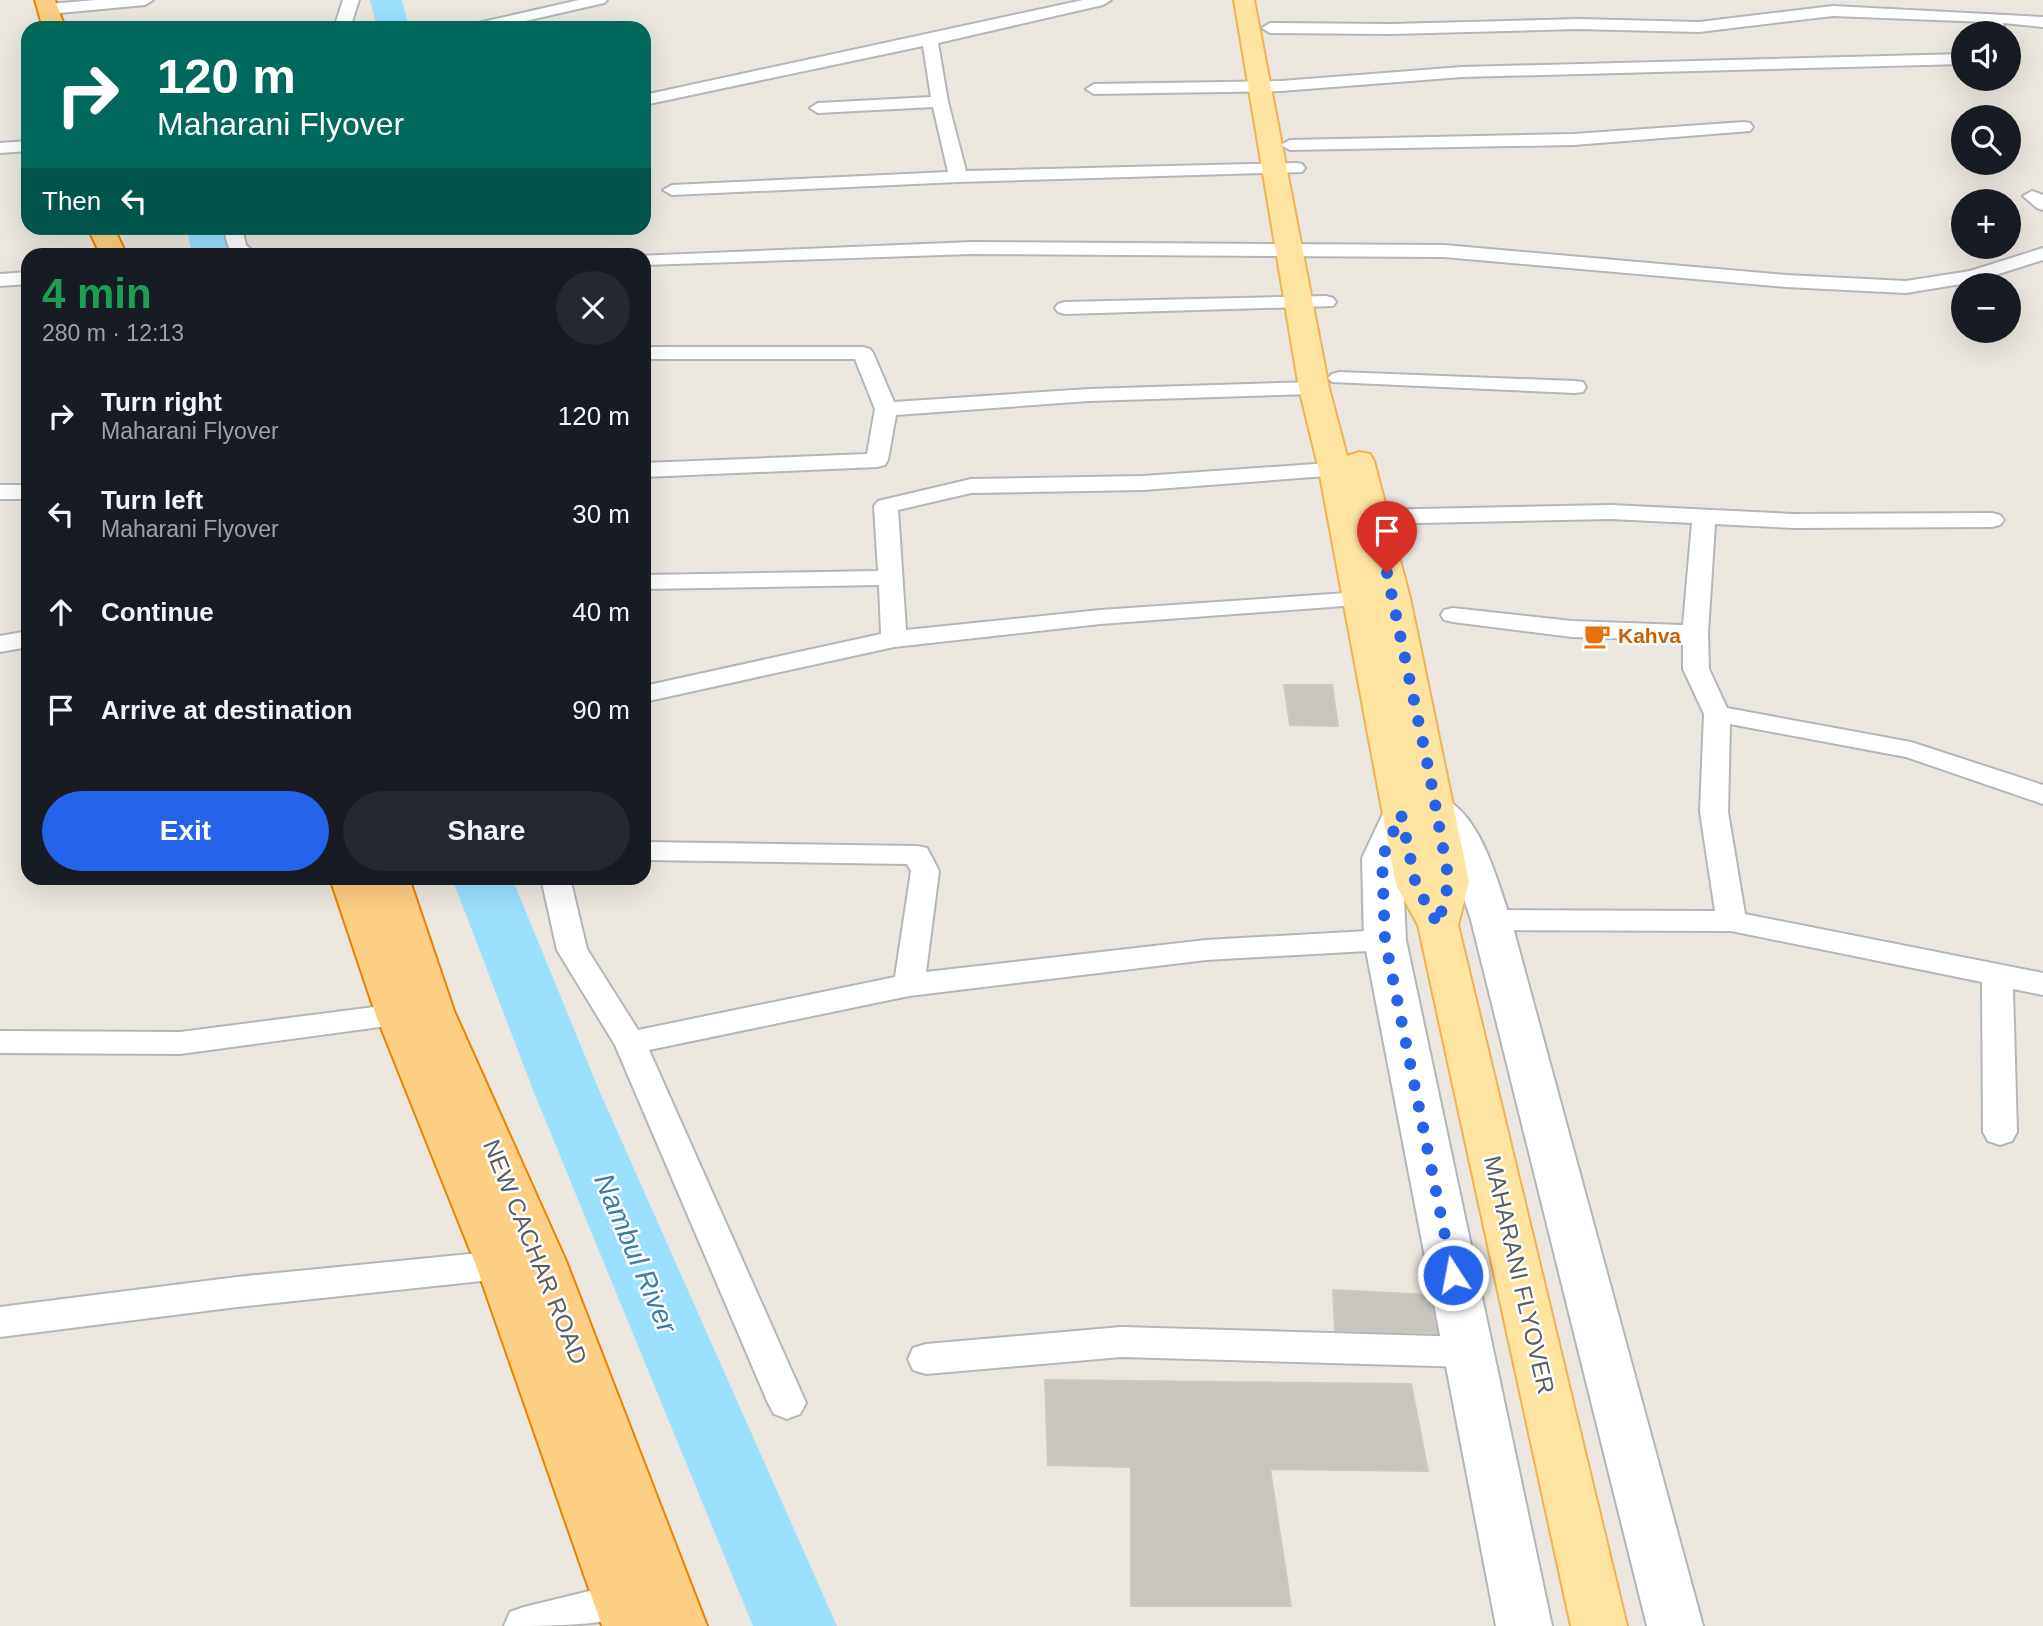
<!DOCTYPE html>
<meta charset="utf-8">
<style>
body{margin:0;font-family:Arial,sans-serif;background:#242831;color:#f1f3f6;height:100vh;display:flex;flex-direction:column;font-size:26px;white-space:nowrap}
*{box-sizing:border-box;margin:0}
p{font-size:23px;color:#9ea1a6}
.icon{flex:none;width:38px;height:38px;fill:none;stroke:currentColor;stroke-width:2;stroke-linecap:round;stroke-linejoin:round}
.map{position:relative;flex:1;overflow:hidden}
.side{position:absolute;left:21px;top:248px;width:630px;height:637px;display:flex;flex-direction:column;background:#171b24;border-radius:21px;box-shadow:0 7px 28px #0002}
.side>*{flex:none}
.banner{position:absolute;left:21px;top:21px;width:630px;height:214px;border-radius:21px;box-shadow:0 7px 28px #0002;background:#00695c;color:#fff;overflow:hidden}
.controls{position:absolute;left:1951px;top:21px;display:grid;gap:14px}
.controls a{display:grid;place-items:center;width:70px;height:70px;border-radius:50%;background:#171b24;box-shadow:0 7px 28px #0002;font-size:35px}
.pin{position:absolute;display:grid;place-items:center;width:60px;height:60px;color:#fff;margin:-72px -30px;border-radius:50% 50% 50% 0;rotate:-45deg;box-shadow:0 0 7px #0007}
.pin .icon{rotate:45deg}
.me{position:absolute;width:77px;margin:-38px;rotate:349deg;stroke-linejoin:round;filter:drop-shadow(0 0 5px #0008)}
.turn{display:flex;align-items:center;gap:24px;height:147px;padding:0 21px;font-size:32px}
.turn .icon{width:91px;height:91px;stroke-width:2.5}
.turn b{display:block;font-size:49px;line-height:60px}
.then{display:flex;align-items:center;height:66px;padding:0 21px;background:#0003;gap:14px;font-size:26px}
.round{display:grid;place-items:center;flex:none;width:74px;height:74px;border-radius:37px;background:#242831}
.overview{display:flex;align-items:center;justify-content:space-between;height:119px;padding:0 21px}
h1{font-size:42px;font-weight:800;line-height:52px;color:#1e9e55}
.button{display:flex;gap:14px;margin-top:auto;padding:14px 21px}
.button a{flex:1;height:80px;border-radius:42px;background:#2563eb;color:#fff;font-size:28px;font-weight:800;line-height:80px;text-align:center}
.button a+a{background:#242831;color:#f1f3f6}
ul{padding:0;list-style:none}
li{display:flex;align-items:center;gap:21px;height:98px;padding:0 21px}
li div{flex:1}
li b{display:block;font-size:26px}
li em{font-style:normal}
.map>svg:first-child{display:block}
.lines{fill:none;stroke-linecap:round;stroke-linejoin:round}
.river{fill:#9be0ff;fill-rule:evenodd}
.building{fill:#c8c4be;stroke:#d0c8bd;stroke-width:2}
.street-casing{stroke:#b2b6ba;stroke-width:4}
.secondary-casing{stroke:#b1b6ba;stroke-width:4}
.primary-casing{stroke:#f1b052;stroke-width:4}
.highway-casing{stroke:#ea8200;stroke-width:4}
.street{fill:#fff;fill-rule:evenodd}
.secondary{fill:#fff;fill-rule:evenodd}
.primary{fill:#ffe3a0;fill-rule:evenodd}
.highway{fill:#fdcf84;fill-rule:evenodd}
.route{stroke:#2563eb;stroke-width:12;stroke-dasharray:0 21.6}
.labels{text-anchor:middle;stroke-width:5;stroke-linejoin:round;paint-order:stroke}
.food-label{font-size:21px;font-weight:bold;fill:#c56008;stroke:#fff;text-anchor:start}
.near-street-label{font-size:24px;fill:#585d60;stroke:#fff}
.near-water-label{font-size:28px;font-style:italic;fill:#387ca7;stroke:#fff}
</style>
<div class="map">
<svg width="2043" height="1626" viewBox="0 0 2043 1626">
<rect width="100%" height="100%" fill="#ebe7df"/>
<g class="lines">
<!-- river -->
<g class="river">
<path d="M370 0H402L409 28H377Z"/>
<path d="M186 228H224L233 256H193Z"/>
<path d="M452 878H512L599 1090 837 1626H753L533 1090Z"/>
</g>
</g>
<!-- building -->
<g class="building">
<path d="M1284 685H1332L1338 726 1290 725Z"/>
<path d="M1333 1290 1430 1295 1437 1333 1335 1331Z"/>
<path d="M1045 1380 1411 1384 1428 1471 1270 1469 1291 1606H1131V1467L1048 1465Z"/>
</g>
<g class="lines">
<!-- street casing -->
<g class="street-casing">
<g id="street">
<path d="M96 0H153L145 5 49 14 41 9 49 4Z"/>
<path d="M343 0H359L350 28H334Z"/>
<path d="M579 0H607L604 3 495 28H466L469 25Z"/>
<path d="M1083 0H1111L1103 5 938 43 948 102 966 171 1296 163 1302 164 1305 168 1302 172 958 182 672 195 663 190 672 185 948 172 933 107 818 113 810 108 818 103 931 97 923 46 644 105V95Z"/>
<path d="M1833 6 2043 17V27L2003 23 2005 33H1989L1987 22 1833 16 1699 32 1578 29 1391 34 1270 33 1262 28 1270 23 1391 24 1578 19 1699 22Z"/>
<path d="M1964 54V64L1462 77 1281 91 1094 94 1086 89 1094 84 1281 81 1462 67Z"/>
<path d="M1744 122 1750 123 1753 127 1750 131 1574 145 1290 150 1281 145 1290 140 1574 134Z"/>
<path d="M28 141V151L0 153V143Z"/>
<path d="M2032 191 2043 195V210L2037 208 2023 196Z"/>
<path d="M224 228H242L246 245 258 256C231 256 229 255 224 228Z"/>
<path d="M972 242 1444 245 1786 275 1906 281 1970 271 2043 248V260L1973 282 1906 293 1786 287 1444 257 972 254 644 265V256H637Z"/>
<path d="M28 272V284L0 286V274Z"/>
<path d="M1326 296 1333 298 1336 302 1333 306 1065 314 1058 312 1055 308 1058 304 1065 302Z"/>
<path d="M644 347H863L870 349 873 353 894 402 1089 389 1314 382 1322 383 1325 388 1322 393 1314 394 1089 401 896 415 888 460 885 465 877 467 644 477V463L867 454 875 409 855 359H644Z"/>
<path d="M1339 372 1575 381 1583 382 1586 387 1583 392 1575 393 1332 382 1328 378 1332 374Z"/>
<path d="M1358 461 1366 463 1369 468 1366 473 1143 490 971 493 898 510 906 630 1100 610 1361 592 1370 594 1373 599 1370 604 1100 624 894 647 644 702V686L881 634 879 585 644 589V575L878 571 874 506 878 501 971 479 1143 476Z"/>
<rect x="0" y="485" width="28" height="14"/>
<path d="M1611 505 1793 514 1992 513 2000 515 2004 520 2000 525 1992 527 1793 528 1715 524 1708 633 1709 669 1727 708 1911 742 2043 785V804L1906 757 1730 724 1728 812 1745 914 2043 973V995L2013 989 2017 1132 2012 1141 2000 1145 1988 1141 1983 1132 1982 982 1731 931 1491 930 1481 927 1476 920 1481 913 1491 910 1715 911 1700 812 1704 714 1683 669V640L1572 637 1453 622 1444 620 1441 615 1444 610 1453 608 1572 621 1683 625 1692 523 1611 519 1372 524 1364 522 1360 517 1364 512 1372 510Z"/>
<path d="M28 631V647L0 652V636Z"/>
<path d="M644 842 917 846 927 848 939 871 926 972 1206 940 1385 930 1396 933 1400 940 1396 947 1385 950 1206 960 909 996 649 1050 806 1403 800 1414 787 1419 774 1414 768 1403 615 1045 557 950 541 878H570L587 949 638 1030 895 977 911 871 907 864 644 860Z"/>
<path d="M413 1002 424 1005 429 1013 424 1021 180 1054 0 1053V1031L180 1032Z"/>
<path d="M500 1251 512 1255 518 1265 512 1275 500 1279 237 1307 0 1337V1307L237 1277Z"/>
<path d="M1121 1327 1469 1337 1482 1341 1487 1352 1482 1363 1469 1367 1121 1357 926 1374 913 1370 908 1359 913 1348 926 1344Z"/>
<path d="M622 1583 636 1589 642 1602 636 1615C594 1626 548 1626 504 1626L510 1612 524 1607Z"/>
</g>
</g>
<!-- secondary casing -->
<g class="secondary-casing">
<g id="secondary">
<path d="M1435 795C1480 807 1497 881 1511 920L1703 1626H1647L1471 920 1446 845 1416 807 1421 798Z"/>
<path d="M1401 802 1415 805 1420 814 1402 858 1406 940 1552 1626H1496L1364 940 1362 858 1387 805Z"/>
</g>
</g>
<!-- primary casing -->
<g class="primary-casing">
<path id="primary" d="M1234 0H1254L1329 388 1347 456 1359 452 1370 454 1374 461 1410 598 1469 882 1458 925 1627 1626H1571L1418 925 1396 885 1319 470 1299 388Z"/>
</g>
<!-- highway casing -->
<g class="highway-casing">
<g id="highway">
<path d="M35 0H55L65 28H43Z"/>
<path d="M88 228H114L127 256H101Z"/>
<path d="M330 878H409L454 1011 566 1261 707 1626H602L476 1265 376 1015Z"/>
</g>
</g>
<!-- street -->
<use href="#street" class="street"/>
<!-- secondary -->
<use href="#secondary" class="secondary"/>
<!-- primary -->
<use href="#primary" class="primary"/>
<!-- highway -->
<use href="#highway" class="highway"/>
</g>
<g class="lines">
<!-- route -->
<path class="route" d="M1387 573 1430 776 1449 881 1438 925 1416 885 1401 814 1382 858 1385 940 1453 1275"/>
</g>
<!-- icons -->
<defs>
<g id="cafe-bare" transform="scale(2.1)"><path d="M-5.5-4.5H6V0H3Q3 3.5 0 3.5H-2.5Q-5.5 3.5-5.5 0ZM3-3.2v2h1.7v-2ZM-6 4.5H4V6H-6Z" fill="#e8710a" stroke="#fff" stroke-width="2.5" paint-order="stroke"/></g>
</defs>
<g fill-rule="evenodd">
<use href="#cafe-bare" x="1597" y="636"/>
</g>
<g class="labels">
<!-- food labels -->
<g class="food-label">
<text x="1618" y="643">Kahva</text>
</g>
<!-- near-street labels -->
<g class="near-street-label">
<text transform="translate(535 1252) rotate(68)" y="8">NEW CACHAR ROAD</text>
<text transform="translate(1519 1275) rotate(77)" y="8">MAHARANI FLYOVER</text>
</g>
<!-- near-water labels -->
<g class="near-water-label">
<text transform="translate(636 1253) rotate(67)" y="10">Nambul River</text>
</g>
</g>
</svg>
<div class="controls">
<a><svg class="icon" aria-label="sound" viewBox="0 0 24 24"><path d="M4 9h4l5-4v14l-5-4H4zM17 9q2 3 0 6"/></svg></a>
<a><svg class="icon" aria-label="search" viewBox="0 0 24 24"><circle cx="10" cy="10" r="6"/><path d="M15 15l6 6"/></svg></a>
<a>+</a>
<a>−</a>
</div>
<div class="pin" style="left:1387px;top:573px;background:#d93025"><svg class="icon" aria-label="arrive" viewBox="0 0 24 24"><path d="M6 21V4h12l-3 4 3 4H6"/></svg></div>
<svg class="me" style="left:1453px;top:1275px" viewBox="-20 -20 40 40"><circle r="17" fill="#2563eb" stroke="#fff" stroke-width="3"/><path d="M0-11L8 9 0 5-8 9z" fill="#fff"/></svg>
<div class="banner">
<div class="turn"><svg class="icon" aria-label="right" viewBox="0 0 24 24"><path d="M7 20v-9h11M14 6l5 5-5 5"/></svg><div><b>120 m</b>Maharani Flyover</div></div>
<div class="then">Then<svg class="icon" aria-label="left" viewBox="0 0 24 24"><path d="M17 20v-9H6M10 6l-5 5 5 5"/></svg></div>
</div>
<section class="side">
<div class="overview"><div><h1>4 min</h1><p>280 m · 12:13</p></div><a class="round"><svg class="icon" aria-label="close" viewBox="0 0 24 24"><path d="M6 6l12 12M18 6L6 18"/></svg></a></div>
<ul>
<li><svg class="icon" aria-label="right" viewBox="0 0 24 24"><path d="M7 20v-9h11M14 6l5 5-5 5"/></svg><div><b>Turn right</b><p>Maharani Flyover</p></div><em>120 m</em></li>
<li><svg class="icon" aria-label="left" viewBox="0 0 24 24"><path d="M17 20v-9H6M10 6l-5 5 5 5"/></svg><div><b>Turn left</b><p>Maharani Flyover</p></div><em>30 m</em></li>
<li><svg class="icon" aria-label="ahead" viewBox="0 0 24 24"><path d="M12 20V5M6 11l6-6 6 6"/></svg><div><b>Continue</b></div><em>40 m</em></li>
<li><svg class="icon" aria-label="arrive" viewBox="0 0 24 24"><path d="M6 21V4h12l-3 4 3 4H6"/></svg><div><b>Arrive at destination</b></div><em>90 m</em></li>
</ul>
<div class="button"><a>Exit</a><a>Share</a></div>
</section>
</div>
